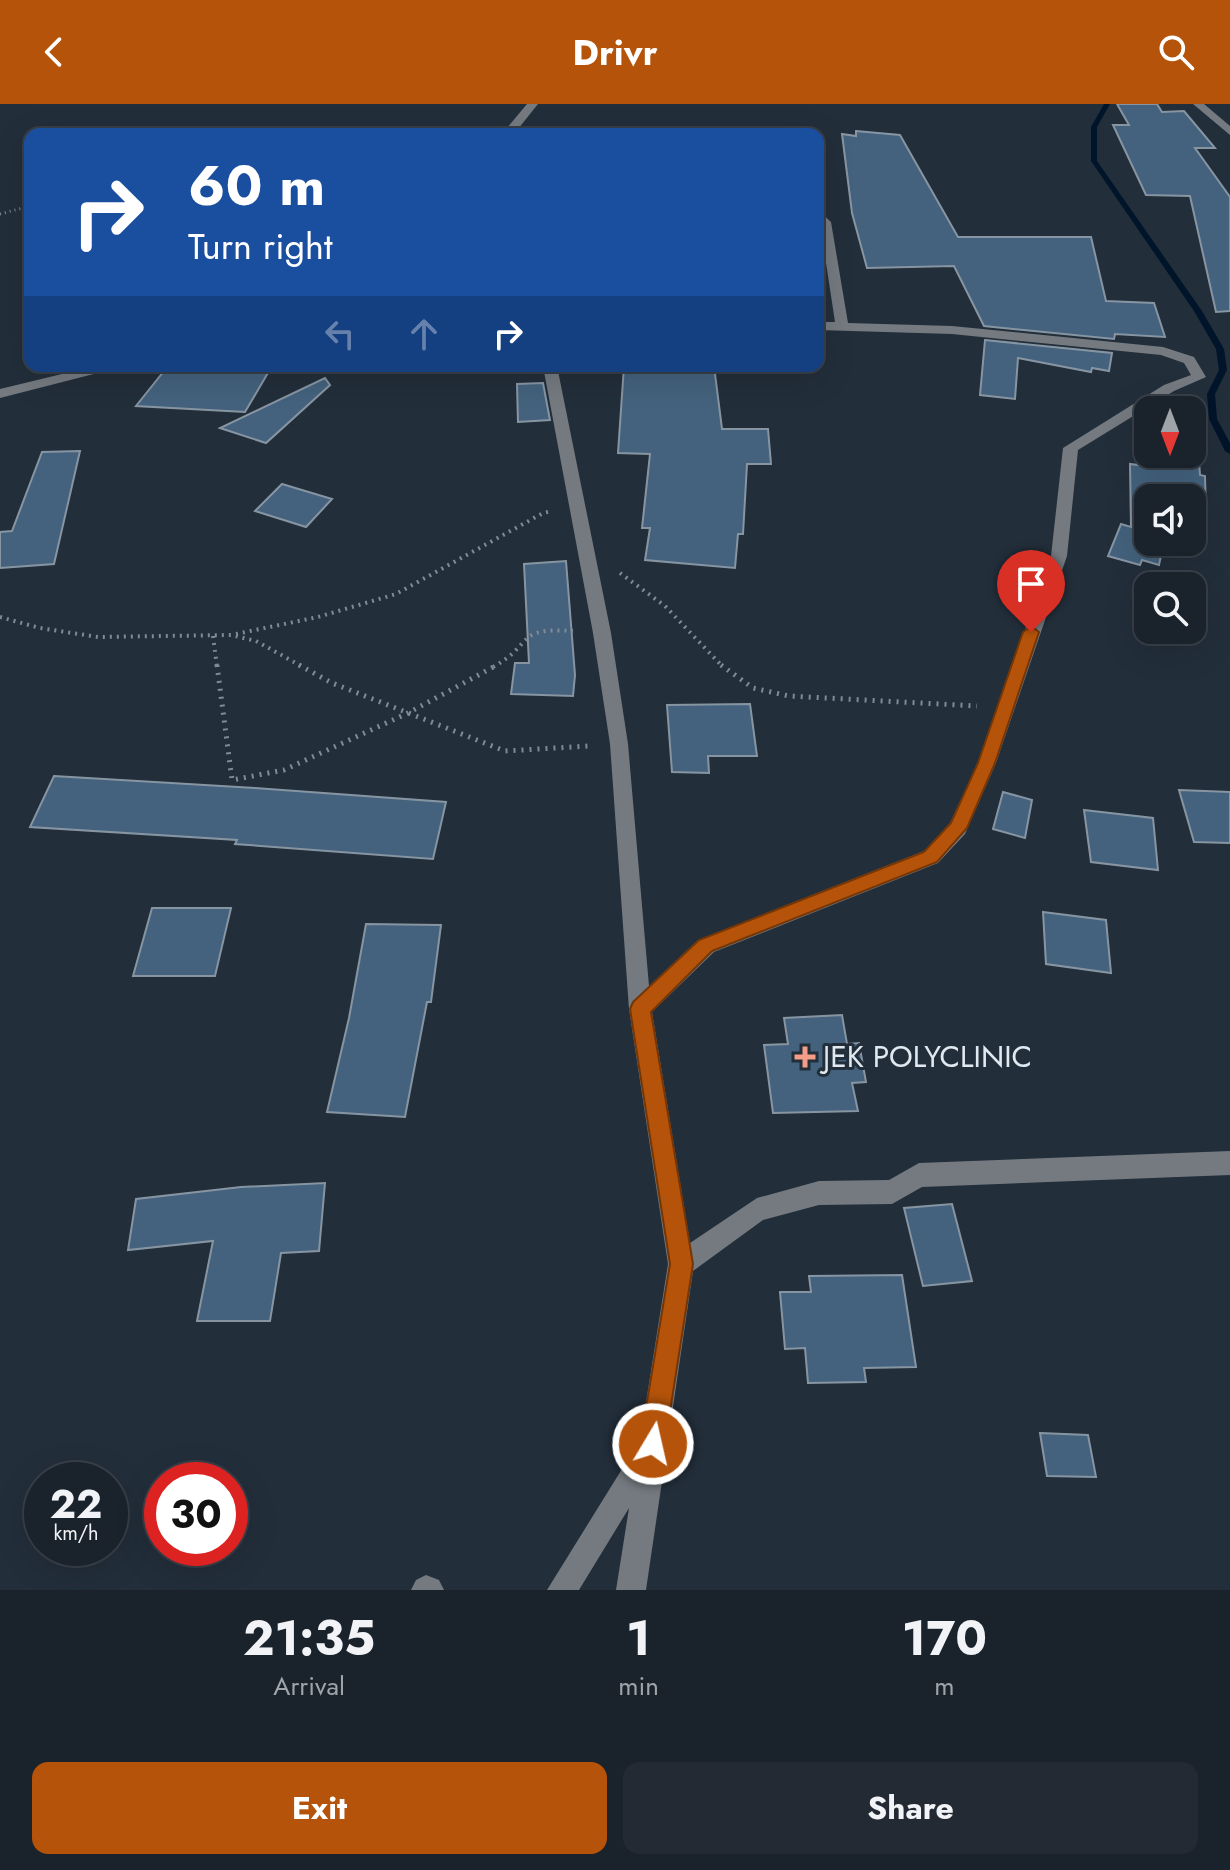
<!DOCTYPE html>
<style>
body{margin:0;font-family:Jost,sans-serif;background:#232a34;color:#f1f3f6;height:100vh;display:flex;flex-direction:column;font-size:30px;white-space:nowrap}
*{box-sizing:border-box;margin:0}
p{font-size:26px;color:#9fa4a9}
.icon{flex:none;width:44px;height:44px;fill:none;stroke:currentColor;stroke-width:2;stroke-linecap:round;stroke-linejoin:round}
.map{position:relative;height:1486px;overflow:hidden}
.drawer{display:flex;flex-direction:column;background:#1a222c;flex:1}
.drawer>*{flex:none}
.top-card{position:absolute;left:24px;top:24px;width:800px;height:244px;border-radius:16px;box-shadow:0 8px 32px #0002,0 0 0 2px #383f48;background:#1a4fa0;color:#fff;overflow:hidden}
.needle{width:52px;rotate:180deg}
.controls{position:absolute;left:1134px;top:292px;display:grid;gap:16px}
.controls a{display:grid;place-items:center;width:72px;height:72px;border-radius:16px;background:#1a222c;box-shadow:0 8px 32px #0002,0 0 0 2px #383f48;font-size:40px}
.speed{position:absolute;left:24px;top:1358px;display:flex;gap:16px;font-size:40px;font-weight:700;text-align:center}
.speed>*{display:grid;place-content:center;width:104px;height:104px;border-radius:50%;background:#1a222c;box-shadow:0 8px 32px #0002,0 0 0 2px #383f48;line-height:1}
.speed small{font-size:20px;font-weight:400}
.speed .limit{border:12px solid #d22;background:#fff;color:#111}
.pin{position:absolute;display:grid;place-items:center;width:68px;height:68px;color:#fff;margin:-82px -34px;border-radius:50% 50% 50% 0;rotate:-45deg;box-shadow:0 0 8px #0007}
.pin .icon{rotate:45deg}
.me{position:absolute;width:88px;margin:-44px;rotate:9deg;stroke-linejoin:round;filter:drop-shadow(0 0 6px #0008)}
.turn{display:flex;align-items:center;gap:28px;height:168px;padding:0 32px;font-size:36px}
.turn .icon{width:104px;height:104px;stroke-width:2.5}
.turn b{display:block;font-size:56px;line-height:68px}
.lanes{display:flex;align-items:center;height:76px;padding:0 32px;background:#0003;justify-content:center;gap:40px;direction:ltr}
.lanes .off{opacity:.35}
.eta{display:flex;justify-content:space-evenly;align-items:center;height:136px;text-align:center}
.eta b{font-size:48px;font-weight:700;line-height:56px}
.action{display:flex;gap:16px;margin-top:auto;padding:16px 32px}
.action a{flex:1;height:92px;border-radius:16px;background:#b45309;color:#fff;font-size:32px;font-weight:700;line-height:92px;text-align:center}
.action a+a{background:#232a34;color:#f1f3f6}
header{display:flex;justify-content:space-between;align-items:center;height:104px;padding:0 32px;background:#b45309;color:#fff;font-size:36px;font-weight:700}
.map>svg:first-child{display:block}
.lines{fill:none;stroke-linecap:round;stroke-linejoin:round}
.stream{fill:#00142a;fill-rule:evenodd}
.building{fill:#44627d;stroke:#8795a3;stroke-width:2}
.path-far2{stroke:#818b95;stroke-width:3;stroke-dasharray:1 4;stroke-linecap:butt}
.path-far1{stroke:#818b95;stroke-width:4;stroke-dasharray:2 5;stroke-linecap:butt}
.path{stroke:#818b95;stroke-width:5;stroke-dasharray:2 6;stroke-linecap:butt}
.minor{fill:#747a80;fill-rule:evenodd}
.route{fill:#b45309;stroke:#753606;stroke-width:2}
.poi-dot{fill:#f49e87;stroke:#222e3a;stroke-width:3}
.labels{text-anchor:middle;stroke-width:6;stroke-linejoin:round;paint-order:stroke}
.poi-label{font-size:30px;fill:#e0e8f0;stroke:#222e3a;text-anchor:start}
</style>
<header><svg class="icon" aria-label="back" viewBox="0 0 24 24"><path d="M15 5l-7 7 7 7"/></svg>Drivr<svg class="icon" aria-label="search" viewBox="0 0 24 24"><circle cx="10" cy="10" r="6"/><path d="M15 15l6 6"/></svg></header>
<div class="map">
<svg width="1230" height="1486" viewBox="0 0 1230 1486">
<rect width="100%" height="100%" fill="#222e3a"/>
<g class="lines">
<!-- stream -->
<path class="stream" d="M1104 0H1110L1097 23V57L1202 207 1224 245 1227 266 1215 290 1217 315 1230 339V350L1225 347 1209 315 1207 290 1219 266 1216 245 1194 207 1091 57V23Z"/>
</g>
<!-- building -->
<g class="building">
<path d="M1117 0H1157L1162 8 1184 7 1215 44H1195L1230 93V207L1216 208 1190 92 1146 91 1113 21H1129Z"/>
<path d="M856 27 900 31 958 133H1091L1106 197 1154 199 1165 233 1115 230 1114 235 984 222 954 162 867 164 852 109 842 30 856 32Z"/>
<path d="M985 236 1112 249 1109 267 1092 264 1091 268 1018 254 1015 295 980 291Z"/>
<path d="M168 262 225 268 228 262H272L245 308 136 302Z"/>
<path d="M624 262H714L722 325H768L771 360H747L743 430H738L735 464 645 456 650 424H642L650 350 618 349Z"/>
<path d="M325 274 330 281 266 339 220 324Z"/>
<path d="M543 279 550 316 518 318 517 280Z"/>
<path d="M80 347 54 460 0 464V428L12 427 42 348Z"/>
<path d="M1146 348 1199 356 1200 371 1205 372 1206 406 1192 404V394H1148V438H1164L1159 461 1142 456 1140 461 1108 452 1121 420 1131 423 1130 360 1146 362Z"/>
<path d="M282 380 332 395 306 423 255 407Z"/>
<path d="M566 457 575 571 573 592 511 590 515 559H529L524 460Z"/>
<path d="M750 600 757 652H708L709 669 672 668 667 601Z"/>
<path d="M54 672 255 684 446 698 433 755 235 740 237 736 30 723Z"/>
<path d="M1179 686 1230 688V739L1194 738Z"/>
<path d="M1003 688 1032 696 1025 734 993 725Z"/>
<path d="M1084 706 1153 714 1158 766 1091 758Z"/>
<path d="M152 804H231L215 872H133Z"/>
<path d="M1043 808 1106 816 1111 869 1046 860Z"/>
<path d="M366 820 441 821 431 898H427L405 1013 327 1008 349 914Z"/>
<path d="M842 911 847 940 859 939 866 978 852 979 858 1007 773 1009 764 941 788 940 784 914Z"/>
<path d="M325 1079 319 1147 281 1149 270 1217H197L213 1137 128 1146 136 1095 241 1083Z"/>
<path d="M952 1100 972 1177 923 1182 904 1104Z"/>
<path d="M902 1171 916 1263 864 1264 866 1278 808 1279 805 1244 785 1245 780 1188H811L809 1172Z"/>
<path d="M1040 1329 1088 1331 1096 1373 1047 1372Z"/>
</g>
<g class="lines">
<!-- path-far2 -->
<path class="path-far2" d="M0 110 30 102"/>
<!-- path-far1 -->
<g class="path-far1">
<path d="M620 469 665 502 723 563"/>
<path d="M0 513 40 524 98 533 231 531 256 537 303 563"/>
<path d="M236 530 318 513 396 490 543 409 552 407"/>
<path d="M213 532 217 563"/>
<path d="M493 563C535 540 514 523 573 527"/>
</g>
<!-- path -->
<g class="path">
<path d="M217 561 232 676 284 666 408 609 497 561"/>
<path d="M299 561 332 579 505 647 589 642"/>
<path d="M721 561 753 584 789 592 977 602"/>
</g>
<!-- minor -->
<g class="minor">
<path d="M527 0H538L514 30H502Z"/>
<path d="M1193 0H1204L1230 22V31Z"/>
<path d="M818 106 831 118 848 219 952 222 1163 243 1194 253 1206 273 1174 287 1078 346 1067 452 996 659 965 730 938 759 714 848 652 908 690 1139 757 1094 819 1077 889 1076 919 1059 1230 1047V1071L922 1083 892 1100 819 1101 763 1116 693 1167 646 1486H616L629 1404 579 1486H547L640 1336 668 1160 629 905 610 640 593 529 543 262H557L611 529 628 640 649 882 698 836 924 747 950 719 978 659 1051 452 1063 344 1164 281 1191 271 1184 259 1161 251 952 230 818 226V218H835Z"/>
<path d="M95 262H125L0 294V285Z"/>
<path d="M426 1471 439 1476 444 1486H411L416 1476Z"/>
</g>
</g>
<!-- route -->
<path class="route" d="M1031 522 1039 528 995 659 967 724 937 758 712 847 651 908 693 1160 665 1340 662 1349 653 1353 644 1349 640 1340 670 1160 630 905 633 898 699 836 924 748 951 719 978 659 1023 528Z"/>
<!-- markers -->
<path class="poi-dot" d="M801 941h8v8h8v8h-8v8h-8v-8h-8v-8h8z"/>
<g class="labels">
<!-- poi labels -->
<g class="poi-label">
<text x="823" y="963">JEK POLYCLINIC</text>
</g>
</g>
</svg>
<div class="controls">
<a><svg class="needle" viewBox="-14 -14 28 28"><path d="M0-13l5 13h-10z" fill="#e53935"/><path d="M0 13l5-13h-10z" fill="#9fa4a9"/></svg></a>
<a><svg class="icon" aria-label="sound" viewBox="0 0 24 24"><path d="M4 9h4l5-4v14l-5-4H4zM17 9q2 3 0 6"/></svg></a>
<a><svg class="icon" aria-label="search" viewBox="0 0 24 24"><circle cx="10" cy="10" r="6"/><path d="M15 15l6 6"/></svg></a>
</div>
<div class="speed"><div>22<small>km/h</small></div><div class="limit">30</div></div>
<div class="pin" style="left:1031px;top:528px;background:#d93025"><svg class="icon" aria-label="arrive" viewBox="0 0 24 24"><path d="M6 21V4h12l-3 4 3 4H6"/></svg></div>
<svg class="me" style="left:653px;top:1340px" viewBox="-20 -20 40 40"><circle r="17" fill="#b45309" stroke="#fff" stroke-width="3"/><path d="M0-11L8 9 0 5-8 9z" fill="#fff"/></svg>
<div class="top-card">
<div class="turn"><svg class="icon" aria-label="right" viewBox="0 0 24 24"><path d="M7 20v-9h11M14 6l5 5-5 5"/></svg><div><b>60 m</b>Turn right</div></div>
<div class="lanes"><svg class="icon off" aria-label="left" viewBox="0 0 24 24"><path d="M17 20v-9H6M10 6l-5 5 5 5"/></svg><svg class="icon off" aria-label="ahead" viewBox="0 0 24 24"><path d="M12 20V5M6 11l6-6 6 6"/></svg><svg class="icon" aria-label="right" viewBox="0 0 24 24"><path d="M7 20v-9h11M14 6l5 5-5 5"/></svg></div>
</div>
</div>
<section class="drawer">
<div class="eta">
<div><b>21:35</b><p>Arrival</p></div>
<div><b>1</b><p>min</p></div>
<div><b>170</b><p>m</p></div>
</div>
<div class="action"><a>Exit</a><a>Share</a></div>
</section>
